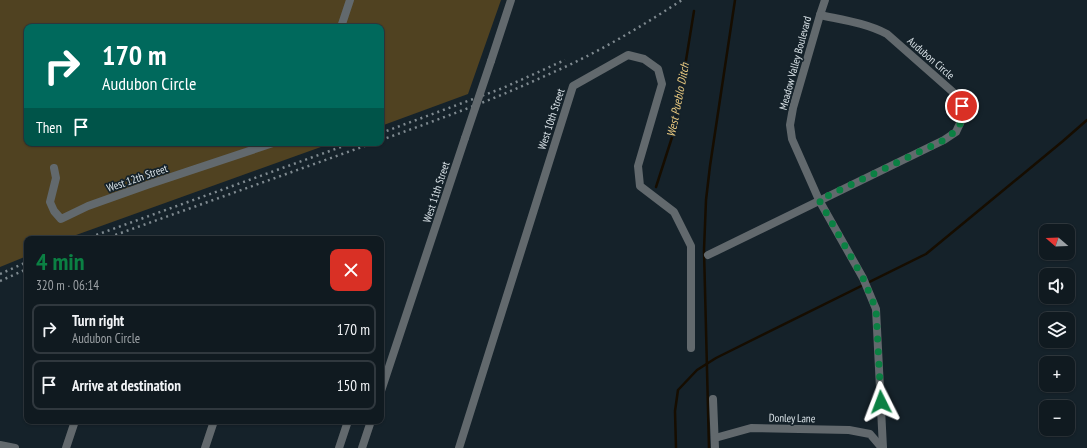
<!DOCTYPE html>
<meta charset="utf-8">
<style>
body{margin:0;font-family:"PT Sans Narrow",sans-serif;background:#1e272d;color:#f1f3f6;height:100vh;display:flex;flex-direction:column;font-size:15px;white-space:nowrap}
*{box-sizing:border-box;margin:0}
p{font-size:13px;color:#9ca1a5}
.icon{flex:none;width:22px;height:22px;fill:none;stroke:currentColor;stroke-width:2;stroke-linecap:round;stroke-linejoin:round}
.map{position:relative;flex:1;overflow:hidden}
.details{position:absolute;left:24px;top:236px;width:360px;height:188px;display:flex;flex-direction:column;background:#101a20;border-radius:8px;box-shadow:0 1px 3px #0004,0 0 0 1px #30383e}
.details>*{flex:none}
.banner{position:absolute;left:24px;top:24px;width:360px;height:122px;border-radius:8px;box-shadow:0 1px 3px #0004,0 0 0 1px #30383e;background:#00695c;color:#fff;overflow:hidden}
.needle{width:26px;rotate:289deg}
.fabs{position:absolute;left:1039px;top:224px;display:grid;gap:8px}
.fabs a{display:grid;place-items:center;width:36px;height:36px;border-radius:8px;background:#101a20;box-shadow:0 1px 3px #0004,0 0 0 1px #30383e;font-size:20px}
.pin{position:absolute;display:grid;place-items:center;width:34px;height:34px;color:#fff;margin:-17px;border:2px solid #fff;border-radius:50%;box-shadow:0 1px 4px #0007}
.me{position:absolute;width:44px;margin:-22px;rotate:357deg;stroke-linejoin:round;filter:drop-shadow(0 0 3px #0008)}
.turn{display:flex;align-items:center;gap:14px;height:84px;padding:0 12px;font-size:18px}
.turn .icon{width:52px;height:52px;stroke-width:2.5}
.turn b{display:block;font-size:28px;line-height:34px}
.then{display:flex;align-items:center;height:38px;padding:0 12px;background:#0003;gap:8px;font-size:15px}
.round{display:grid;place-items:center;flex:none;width:42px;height:42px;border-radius:8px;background:#1e272d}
.overview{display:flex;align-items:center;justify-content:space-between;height:68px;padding:0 12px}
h1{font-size:24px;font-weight:600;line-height:30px;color:#0b8043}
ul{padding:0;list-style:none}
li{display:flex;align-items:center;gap:12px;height:50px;margin:0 8px 6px;padding:0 4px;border:2px solid #30383e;border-radius:8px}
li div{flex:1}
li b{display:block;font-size:15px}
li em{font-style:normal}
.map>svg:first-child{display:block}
.green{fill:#504221}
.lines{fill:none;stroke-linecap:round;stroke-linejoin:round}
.stream{stroke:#160d00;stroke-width:2.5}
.minor{stroke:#62696d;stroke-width:8}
.tertiary{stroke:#62696d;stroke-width:8}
.rail{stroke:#7f8a90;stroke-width:2.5;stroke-dasharray:2 4;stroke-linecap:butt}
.tertiary-bridge{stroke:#62696d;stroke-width:8}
.route{stroke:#0b8043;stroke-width:7;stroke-dasharray:0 12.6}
.labels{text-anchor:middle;stroke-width:3.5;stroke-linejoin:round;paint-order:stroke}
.street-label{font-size:11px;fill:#dbe4e9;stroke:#15222a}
.water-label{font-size:12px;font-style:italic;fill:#e8c87f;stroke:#15222a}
</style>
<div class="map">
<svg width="1087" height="448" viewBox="0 0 1087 448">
<rect width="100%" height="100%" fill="#15222a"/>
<!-- green -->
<path class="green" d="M0 0H501L468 94 381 126V27H27V143H332L65 239H27V256L0 267Z"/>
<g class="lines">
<!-- stream -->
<g class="stream">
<path d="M656 187 675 128 694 11"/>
<path d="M676 448 675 411 678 390 697 370 716 358 926 254 1063 141 1087 120"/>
<path d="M709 448 704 250 706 200 710 166 735 0"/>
</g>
<!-- minor -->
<g class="minor">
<path d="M825 0 820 15 793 108 790 125 792 139 819 200 863 278 876 309 883 448"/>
<path d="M341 27 350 0"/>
<path d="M54 168 56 178 50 202 54 211 61 219 88 206 147 185 273 143"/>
<path d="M708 255 944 140 956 132 962 119V106L954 93 887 34C866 23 843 20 820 15"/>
<path d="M713 399 715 448"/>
<path d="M715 438 751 428 849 430 870 434 882 448"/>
<path d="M0 445 15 448"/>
<path d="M66 448 75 421"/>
<path d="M205 448 214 421"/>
<path d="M339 448 348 421"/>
<path d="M459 448 573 86 628 55 644 59 658 69 662 84 638 166 640 186 674 212 691 246V348"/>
</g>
<!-- tertiary -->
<g class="tertiary">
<path d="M491 61 511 0"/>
<path d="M381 391 465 138"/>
<path d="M362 448 371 421"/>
</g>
<!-- rail -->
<g class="rail">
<path d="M381 133 503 88 565 60"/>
<path d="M381 140C437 120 493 100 547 75 594 55 639 28 682 0"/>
<path d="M85 239 352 143"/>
<path d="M104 239 373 143"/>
<path d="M0 274 27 262"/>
<path d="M0 281 27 269"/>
</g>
<!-- tertiary-bridge -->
<path class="tertiary-bridge" d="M465 138 491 61"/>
</g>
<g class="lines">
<!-- route -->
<path class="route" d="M881 402 876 309 863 278 819 200 944 140C959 129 963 125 962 106"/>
</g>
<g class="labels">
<!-- street labels -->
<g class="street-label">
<text transform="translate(931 58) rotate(41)" y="4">Audubon Circle</text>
<text transform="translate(795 63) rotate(-75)" y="4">Meadow Valley Boulevard</text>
<text transform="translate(551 119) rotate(-72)" y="4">West 10th Street</text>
<text transform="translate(137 178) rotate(-19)" y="4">West 12th Street</text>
<text transform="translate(436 192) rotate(-72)" y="4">West 11th Street</text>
<text transform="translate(792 418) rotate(1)" y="4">Donley Lane</text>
</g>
<!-- water labels -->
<g class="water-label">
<text transform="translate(678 100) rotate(-79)" y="4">West Pueblo Ditch</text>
</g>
</g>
</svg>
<div class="fabs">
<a><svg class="needle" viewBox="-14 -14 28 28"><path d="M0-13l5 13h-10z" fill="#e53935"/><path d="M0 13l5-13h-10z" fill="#9ca1a5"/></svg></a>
<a><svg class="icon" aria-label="sound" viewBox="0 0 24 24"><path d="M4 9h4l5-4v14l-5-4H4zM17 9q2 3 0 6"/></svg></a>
<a><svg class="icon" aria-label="layers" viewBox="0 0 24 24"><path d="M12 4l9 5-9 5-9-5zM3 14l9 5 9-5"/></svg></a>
<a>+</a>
<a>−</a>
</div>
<div class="pin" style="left:962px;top:106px;background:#d93025"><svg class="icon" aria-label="arrive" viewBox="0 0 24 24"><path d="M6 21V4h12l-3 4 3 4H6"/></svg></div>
<svg class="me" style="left:881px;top:402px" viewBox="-20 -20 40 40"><path d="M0-17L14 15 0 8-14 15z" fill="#0b8043" stroke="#fff" stroke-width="4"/></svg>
<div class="banner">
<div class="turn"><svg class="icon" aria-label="right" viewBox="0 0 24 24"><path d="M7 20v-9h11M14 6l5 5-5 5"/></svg><div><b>170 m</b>Audubon Circle</div></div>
<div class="then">Then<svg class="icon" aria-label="arrive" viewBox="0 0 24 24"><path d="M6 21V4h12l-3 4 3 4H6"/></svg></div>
</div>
<section class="details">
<div class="overview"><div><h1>4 min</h1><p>320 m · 06:14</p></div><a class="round" style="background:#d93025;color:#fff"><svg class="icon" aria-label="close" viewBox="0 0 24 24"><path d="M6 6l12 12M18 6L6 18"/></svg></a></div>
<ul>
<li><svg class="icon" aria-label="right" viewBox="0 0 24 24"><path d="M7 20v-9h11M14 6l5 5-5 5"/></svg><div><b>Turn right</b><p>Audubon Circle</p></div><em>170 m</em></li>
<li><svg class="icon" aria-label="arrive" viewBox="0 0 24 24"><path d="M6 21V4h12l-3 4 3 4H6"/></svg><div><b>Arrive at destination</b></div><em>150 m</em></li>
</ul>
</section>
</div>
